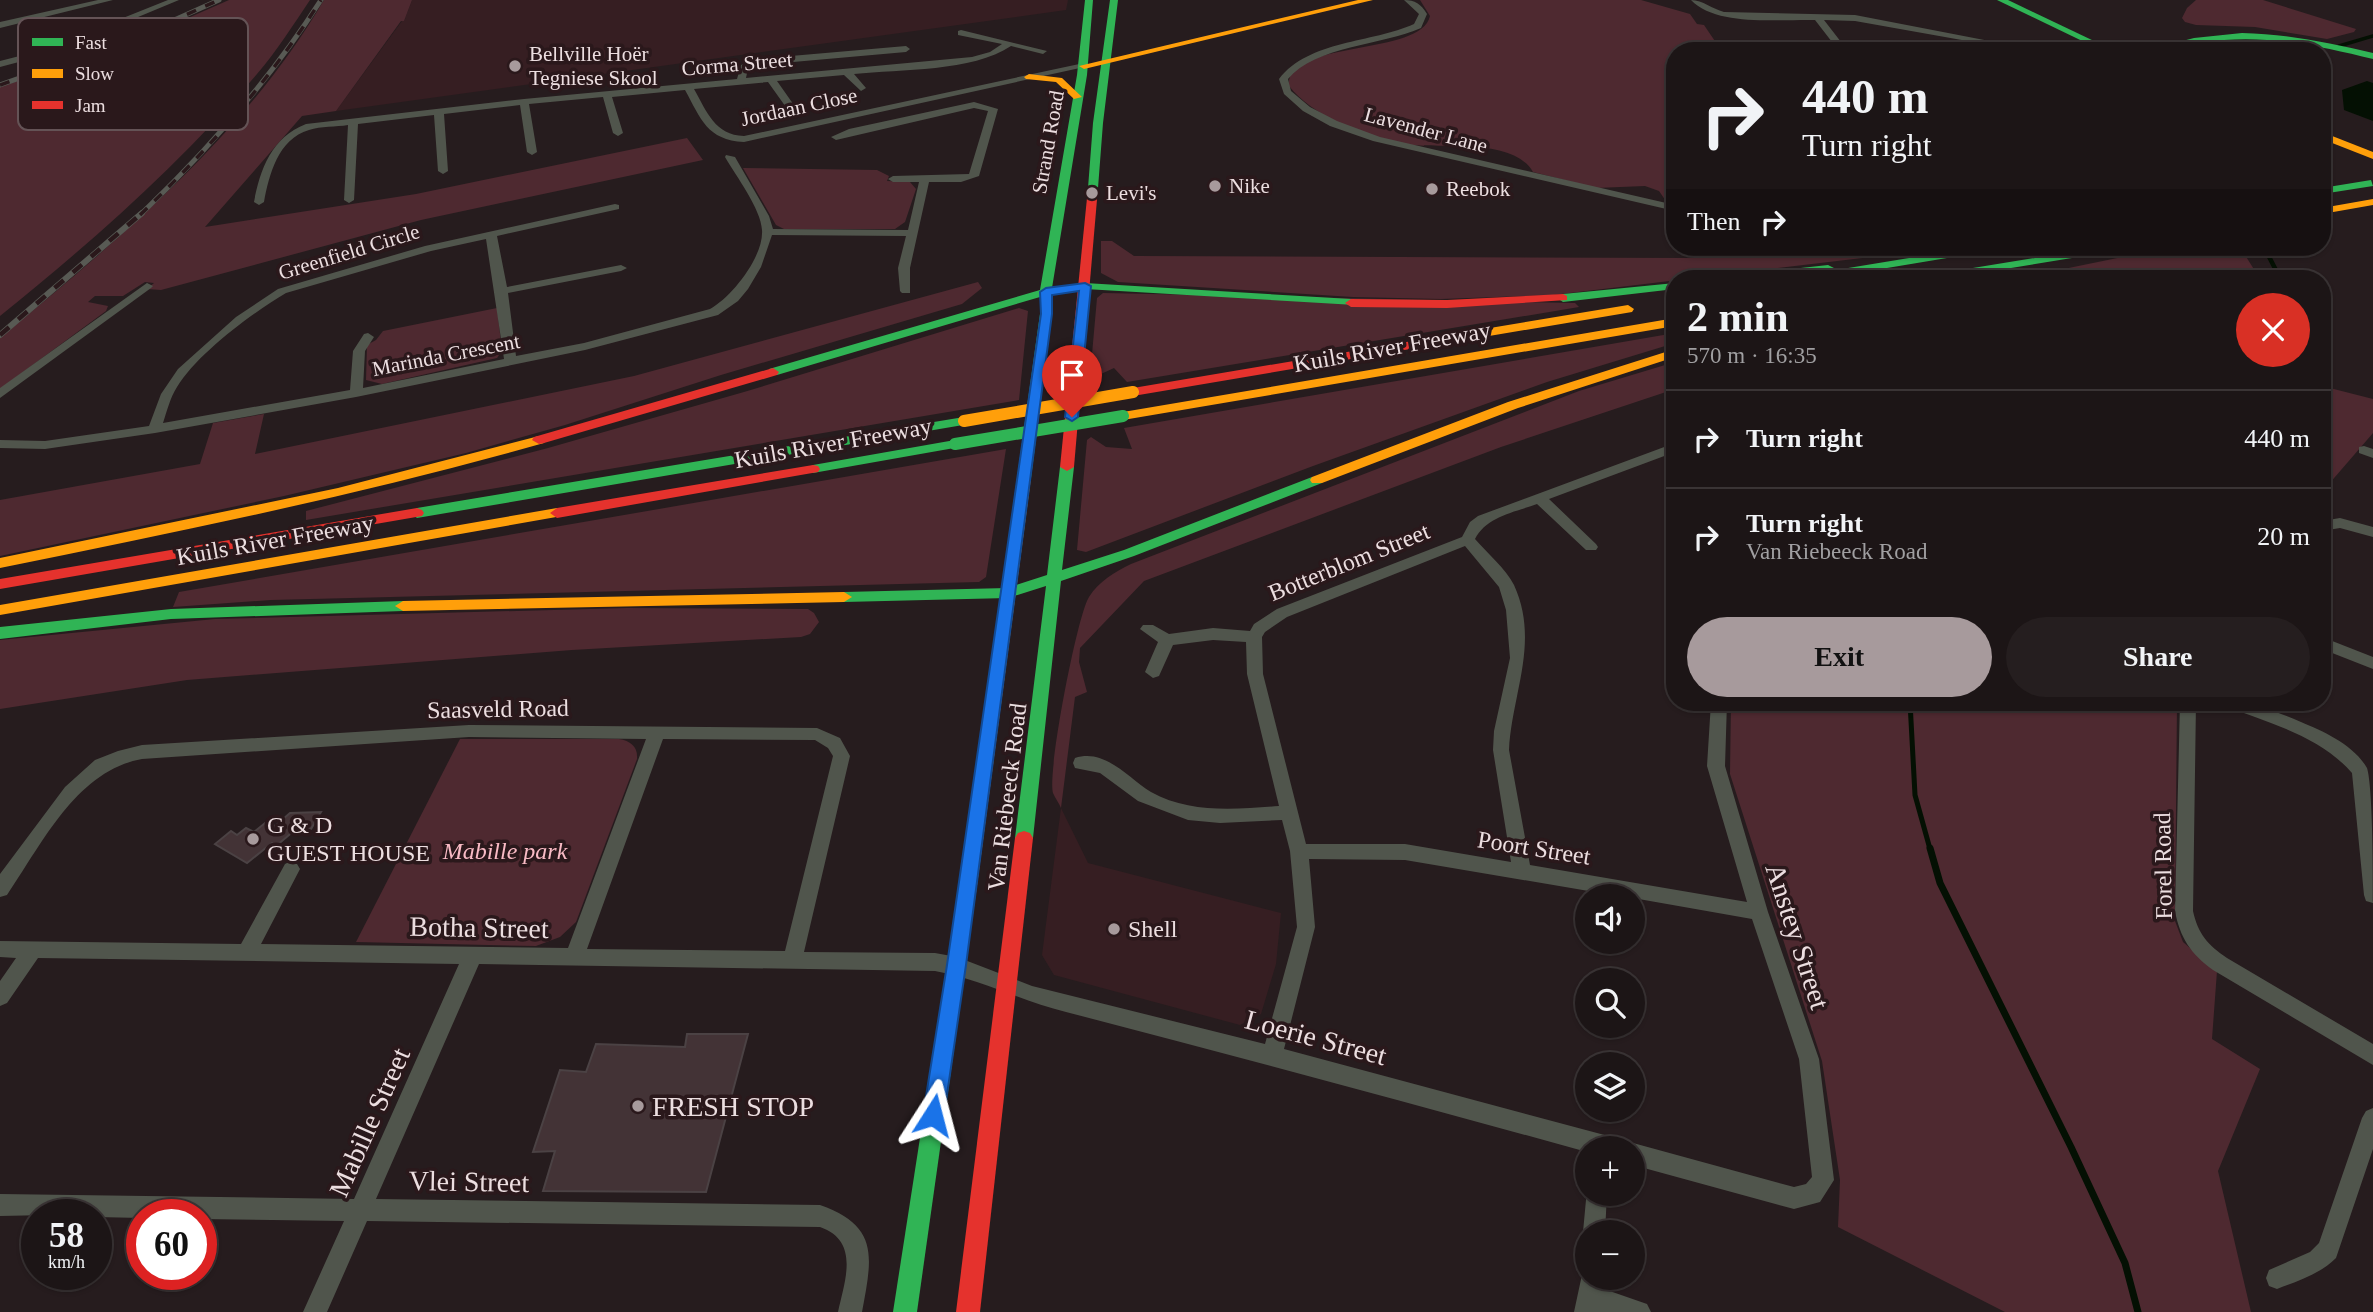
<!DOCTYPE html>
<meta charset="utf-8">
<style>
body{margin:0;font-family:Georgia,serif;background:#251e1f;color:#f1f3f6;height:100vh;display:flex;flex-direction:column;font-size:26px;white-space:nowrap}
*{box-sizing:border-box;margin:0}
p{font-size:23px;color:#a09fa1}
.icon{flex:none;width:38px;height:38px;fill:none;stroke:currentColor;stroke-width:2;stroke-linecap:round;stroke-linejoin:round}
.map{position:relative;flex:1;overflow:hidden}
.drawer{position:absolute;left:1666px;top:270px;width:665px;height:441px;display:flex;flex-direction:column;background:#1c1516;border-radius:28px;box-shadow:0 2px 5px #0004,0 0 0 2px #3a3435}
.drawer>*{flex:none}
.guide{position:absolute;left:1666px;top:42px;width:665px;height:214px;border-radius:28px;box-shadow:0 2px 5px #0004,0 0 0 2px #3a3435;background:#1c1516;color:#f1f3f6;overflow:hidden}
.controls{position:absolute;left:1575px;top:884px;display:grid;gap:14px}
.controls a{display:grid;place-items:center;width:70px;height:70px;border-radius:50%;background:#1c1516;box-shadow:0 2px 5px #0004,0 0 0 2px #3a3435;font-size:35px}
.speed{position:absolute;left:21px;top:1199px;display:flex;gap:14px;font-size:35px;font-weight:700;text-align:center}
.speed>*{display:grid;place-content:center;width:91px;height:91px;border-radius:50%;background:#1c1516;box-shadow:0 2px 5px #0004,0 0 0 2px #3a3435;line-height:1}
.speed small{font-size:18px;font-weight:400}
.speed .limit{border:10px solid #d22;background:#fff;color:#111}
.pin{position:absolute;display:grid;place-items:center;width:60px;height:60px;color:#fff;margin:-72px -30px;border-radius:50% 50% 50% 0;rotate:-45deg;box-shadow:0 0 7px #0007}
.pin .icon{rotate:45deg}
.me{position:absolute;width:77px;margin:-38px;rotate:9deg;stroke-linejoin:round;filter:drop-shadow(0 0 5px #0008)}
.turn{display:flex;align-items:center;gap:24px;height:147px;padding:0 21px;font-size:32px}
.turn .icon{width:91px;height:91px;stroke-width:2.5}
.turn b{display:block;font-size:49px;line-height:60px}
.then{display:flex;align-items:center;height:66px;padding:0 21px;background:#0003;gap:14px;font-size:26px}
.round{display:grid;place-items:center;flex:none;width:74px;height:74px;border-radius:37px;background:#251e1f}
.overview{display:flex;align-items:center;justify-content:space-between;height:119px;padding:0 21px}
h1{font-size:42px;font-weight:700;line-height:52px}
.cta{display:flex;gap:14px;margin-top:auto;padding:14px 21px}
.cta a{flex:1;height:80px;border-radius:42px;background:#a79a9c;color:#111;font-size:28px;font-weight:700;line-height:80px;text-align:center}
.cta a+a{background:#251e1f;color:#f1f3f6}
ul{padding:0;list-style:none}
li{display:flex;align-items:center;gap:21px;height:98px;padding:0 21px;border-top:2px solid #3a3435}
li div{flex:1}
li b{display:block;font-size:26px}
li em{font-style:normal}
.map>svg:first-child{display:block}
.built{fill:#361e22}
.green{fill:#4e2930}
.water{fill:#041003}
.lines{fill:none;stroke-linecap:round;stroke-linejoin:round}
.stream-far3{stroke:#041003;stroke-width:3.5}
.stream-far2{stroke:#041003;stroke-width:4.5}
.stream-far1{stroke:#041003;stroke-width:5}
.stream{stroke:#041003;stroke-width:7}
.building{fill:#433336;stroke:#4b4244;stroke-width:2}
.street{fill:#50554c;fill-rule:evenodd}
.fast{fill:#30b455;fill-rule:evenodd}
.slow{fill:#ff9f0a;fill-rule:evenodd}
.jam{fill:#e5322d;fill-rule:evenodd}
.rail-far1-casing{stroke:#585a54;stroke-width:5}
.rail-casing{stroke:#585a54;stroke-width:6}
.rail-far1{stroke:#2a181b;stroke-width:3.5;stroke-dasharray:10;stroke-linecap:butt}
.rail{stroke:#2a181b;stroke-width:4.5;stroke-dasharray:12;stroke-linecap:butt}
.fast-bridge{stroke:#30b455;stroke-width:12}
.slow-bridge{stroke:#ff9f0a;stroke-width:12}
.route{fill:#1a73e8;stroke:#114b97;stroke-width:2}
.poi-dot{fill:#a79a9c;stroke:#2a181b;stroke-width:2.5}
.labels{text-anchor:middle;stroke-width:7;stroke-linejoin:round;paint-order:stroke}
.far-poi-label{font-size:21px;fill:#ecdee0;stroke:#2a181b;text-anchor:start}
.far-street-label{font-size:21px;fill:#ecdee0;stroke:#2a181b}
.street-label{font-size:24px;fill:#ecdee0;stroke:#2a181b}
.poi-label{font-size:24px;fill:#ecdee0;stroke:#2a181b;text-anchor:start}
.park-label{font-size:24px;font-style:italic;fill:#f9bbc5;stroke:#2a181b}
.near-street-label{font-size:28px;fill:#ecdee0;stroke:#2a181b}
.near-poi-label{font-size:28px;fill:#ecdee0;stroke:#2a181b;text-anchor:start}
.key{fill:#2a181b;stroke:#645356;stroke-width:2}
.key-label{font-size:19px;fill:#ecdee0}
</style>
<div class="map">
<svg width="2373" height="1312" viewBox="0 0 2373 1312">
<rect width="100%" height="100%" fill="#261c1e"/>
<!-- built -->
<g class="built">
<path d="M412 0H1068L1066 10 336 111 402 21H404Z"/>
<path d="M1061 808 1088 863 1281 913 1276 964 1261 1014 1240 1025 1054 975 1042 955Z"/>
</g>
<!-- green -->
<g class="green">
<path d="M229 0H310C293 25 277 51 257 74 180 164 92 242 0 316V87L138 40Z"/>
<path d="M324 0H412L404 21H401L336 111 302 116 205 227 416 194 687 138 703 160 421 220 161 290 147 289 154 283 145 282 123 296H95L88 302 108 306 106 311 0 389V338C119 239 245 135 324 0Z"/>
<path d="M1420 0H1641L1690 14 1697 24 1704 25 1721 50 1735 51H1675V205L1668 204 1659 191 1645 186 1596 188 1533 172C1513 136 1435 150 1402 144 1366 138 1311 115 1289 86 1285 39 1421 57 1430 16Z"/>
<path d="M2196 0H2263L2356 29 2354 32 2327 39 2255 27 2196 25 2185 22 2182 18 2187 8Z"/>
<path d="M743 168 877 170 889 176 887 181 910 182 916 189 905 222 895 229H784L776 225Z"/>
<path d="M1101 241H1112L1134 256 1688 258 1788 247H1934L1871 257 1553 295 1441 299 1353 297 1118 282 1101 273Z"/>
<path d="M2171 247H2240L2255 271 2249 278H2020Z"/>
<path d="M978 282 982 288 962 304 721 375 565 425 466 453 284 496 0 556V500L200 464 213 423 264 414 255 454 634 376Z"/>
<path d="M1103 293 1575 303 1579 307 1127 382 1114 368 1101 374 1093 388H1089L1097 298Z"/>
<path d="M497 308 502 351 497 358 382 384 366 380 367 345 376 340 383 331Z"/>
<path d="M1019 308 1028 311 1019 400 306 520V511L548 448 744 392Z"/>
<path d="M1675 333V343L1547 382 1313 466 1086 552 1077 550 1087 440 1091 437 1106 447 1132 449 1124 428Z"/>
<path d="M1675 362V389L1501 447 1144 581 1080 648 1079 662 1087 692 1075 697 1061 808C1059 803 1055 798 1053 793 1047 773 1077 616 1089 597 1099 581 1115 572 1131 564L1579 391Z"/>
<path d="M2322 386 2373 399V433L2322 492Z"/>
<path d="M1006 449 986 577 979 582 271 600 173 607 179 592Z"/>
<path d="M627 608 808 609 814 613 819 622 810 634 801 637 572 650 187 680 0 709V640L215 619Z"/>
<path d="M1731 702H2177L2175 921 2183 942 2217 971 2212 1039 2260 1069 2218 1171 2251 1312H2005L1838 1227 1840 1180 1822 1061 1730 774Z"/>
<path d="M460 739H619C631 741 638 747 637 759L576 922 560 937 536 946 356 942Z"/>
</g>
<!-- water -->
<path class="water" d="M2367 81 2373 83V121L2344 110 2342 90Z"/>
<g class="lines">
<!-- stream-far3 -->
<path class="stream-far3" d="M2339 46 2373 36"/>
<!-- stream-far2 -->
<path class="stream-far2" d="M2264 247 2280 278"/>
<!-- stream-far1 -->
<path class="stream-far1" d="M1910 702 1915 795 1930 849"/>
<!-- stream -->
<path class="stream" d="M1930 848 1940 883 2071 1147 2125 1263 2138 1312"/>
</g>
<!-- building -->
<g class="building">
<path d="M321 812 311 829 295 830 276 846 272 843 247 863 215 844 231 831 237 835 246 828 254 832 265 823 275 826 290 813Z"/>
<path d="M687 1034H748L706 1192 543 1191 555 1151 533 1152 560 1070 586 1072 596 1044 685 1047Z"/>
</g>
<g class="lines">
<!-- street -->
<g class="street">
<path d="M98 0H113L0 28V22Z"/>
<path d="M168 0H179L49 54 0 67V61L43 50Z"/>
<path d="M1404 0C1415 0 1421 4 1427 14L1421 28C1383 45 1315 46 1288 79L1291 91 1310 107 1337 121 1380 137 1675 205V211L1373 141 1330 126 1303 111 1284 94 1279 79C1309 40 1372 43 1414 24L1419 14Z"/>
<path d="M1691 0C1703 0 1712 9 1724 12L1855 15 2005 44 2001 47 1855 21 1824 20 1848 51H1839L1815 20C1778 19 1717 27 1691 0Z"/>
<path d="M961 30 1047 51 1043 54 1011 46C972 72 901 69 854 74L866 88 861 91 844 75 777 81 796 108 791 111 788 110 768 82 694 89C707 112 715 135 744 136L1084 63 1089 66 744 142C707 140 701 119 685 90L612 97 623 133 618 136 613 133 603 97 529 104 537 152 532 155 527 152 520 105 444 114 448 171 443 174 438 171 434 115 358 124 354 200 349 203 344 200 348 125C336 127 321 126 309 130 278 139 269 175 264 202L259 205 254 202C260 169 272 137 306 124L524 99 737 79 741 65 756 59 906 46 910 49 906 52 758 65 748 68 746 78 972 57 990 52 1002 44 958 35V31Z"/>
<path d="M974 102 998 109 979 176 961 182H929L910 268V293H902L900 291 898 268 906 236 772 235 761 267 748 289 738 301 718 315 585 350 356 397 155 433 45 449 0 448V440L45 441 149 426 161 394 178 369 236 317 278 289 425 246 615 204 619 205V209L497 236 507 287 621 265 627 268 621 271 508 293 516 356 584 343 710 309C732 297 764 256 762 230 761 209 736 176 725 157L726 155 735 157 769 216 773 229 908 230 919 182H893L888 179 893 176 969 174 988 111 974 108 836 140 831 137 849 129ZM486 239 504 359 363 388 365 351 374 337 368 333 364 334 353 351 350 390 163 423C167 411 170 398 177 387 197 354 252 313 286 293L431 251Z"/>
<path d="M147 283 153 286 151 288 0 398V388Z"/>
<path d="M1675 443V452L1549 499 1596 544 1598 547 1596 550H1586L1537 504C1515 512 1486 517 1475 539 1487 553 1506 569 1514 585 1540 642 1512 693 1509 750L1530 865 1747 902 1707 766 1711 702H1727L1725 766 1768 912 1819 1059 1834 1180 1820 1202 1794 1209 1633 1165V1148H1625L1633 1143 1794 1187 1806 1184 1812 1177 1799 1059 1752 919 1633 898V896H1618L1405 860 1309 859 1315 927 1284 1049 1612 1137 1620 1141 1623 1148H1587V1152C1414 1104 1240 1057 1066 1012 1021 1001 980 979 935 971L479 964 376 1199 820 1205C880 1226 872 1258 862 1312H838C845 1280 860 1241 820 1227L367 1221 327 1312H303L344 1221 201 1219V1214H142V1218L96 1217V1214L0 1216V1194L354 1199 459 964 38 958 7 1003 0 1006V981L16 958 0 957V941L241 944 285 864 291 861 297 864 300 869 261 944 568 948 646 739 469 737 142 759C76 771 42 844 7 895L0 897V874L65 787 95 760 118 751 142 745 469 725 817 728 840 738 850 756 804 952 935 953 957 957 1032 986 1265 1044 1297 927 1290 851 1282 820 1220 823 1188 820 1138 801 1100 773 1075 768 1073 763 1075 758C1105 748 1128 778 1151 792 1190 814 1237 809 1279 806L1247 674 1246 642 1213 640 1173 645 1159 676 1153 678 1145 672 1158 642 1140 629 1143 625H1153L1169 634 1213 628 1250 631 1254 624 1277 609 1462 537 1470 522 1478 516ZM1465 546 1499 587 1506 610 1510 658 1494 731 1493 750 1511 862 1405 844H1306L1263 674 1262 637 1265 632 1287 617ZM663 739 815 740 828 748 833 756 785 951 587 949Z"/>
<path d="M2364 446 2373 449V458L2359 453V447Z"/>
<path d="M2340 518 2373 527V537L2340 528 2322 531V521Z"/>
<path d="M2322 637 2373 657V669L2322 649Z"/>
<path d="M2180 702H2196L2193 911C2198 934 2208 945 2227 958L2373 1044V1065L2213 970C2191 954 2180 938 2175 911Z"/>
<path d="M2223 702C2251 701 2275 711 2301 722 2323 731 2354 745 2367 768 2373 787 2373 877 2373 903L2366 901 2364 895 2352 773C2320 736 2269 723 2225 706Z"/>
<path d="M2373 1108V1149L2336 1258C2320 1274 2298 1281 2277 1289L2269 1286 2266 1278 2269 1270 2310 1252 2319 1243 2362 1118 2366 1111Z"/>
<path d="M1587 1189V1194H1607L1605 1232H1587V1240L1583 1232Z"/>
<path d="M1587 1268V1278H1602L1601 1288 1647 1304 1651 1312H1574L1583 1270Z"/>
</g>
<!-- fast -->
<g class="fast">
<path d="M1085 0H1093L1087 75 1052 288 1085 283 1351 299 1357 303 1355 305 1085 289 1052 295V314L1031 478 1024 482 1017 478 1040 314V297L777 375H769V369L1040 290 1077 75Z"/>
<path d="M1110 0H1118L1103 123 1098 188 1093 191 1088 188 1093 123Z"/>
<path d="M1997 0H2008L2115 51H2103Z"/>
<path d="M2242 33C2287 34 2330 43 2373 53V59C2324 47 2275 36 2224 40 2197 42 2171 51 2144 51L2194 38Z"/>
<path d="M2371 180 2373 186 2322 194V188Z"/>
<path d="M1976 247H2001L1995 250 1827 278H1802L1826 272 1766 278H1731L1737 275 1828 265 1834 268 1830 271Z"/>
<path d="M2102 247H2127L2121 250 1950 278H1924L1930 275Z"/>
<path d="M1675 283V289L1563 302 1557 298 1563 294Z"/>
<path d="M964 417 969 418V424L417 518 410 513 417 508Z"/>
<path d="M955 440 962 444 960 447 813 473 806 469 813 465Z"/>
<path d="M1067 463 1074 467 1062 570 1124 550 1312 477H1322L1324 480 1322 483 1134 556 1061 581 1033 838 1030 843 1024 845 1018 843 1015 838 1046 586 1008 598 844 602 836 597 844 592 1007 588 1047 575 1060 467Z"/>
<path d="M403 601 411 606 403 611 171 619 0 639V627L171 609Z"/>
<path d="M967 885 974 887 976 893 917 1312H893L958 893 960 887Z"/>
</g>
<!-- slow -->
<g class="slow">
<path d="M1358 0H1373L1084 69 1079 66Z"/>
<path d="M1029 74 1062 78 1082 97 1074 99 1056 82 1026 79 1024 77Z"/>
<path d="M2322 132 2373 152V159L2322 139Z"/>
<path d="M2373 199V205L2322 214V208Z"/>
<path d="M1628 305 1634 309 1632 312 1430 346 1424 342 1430 338Z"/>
<path d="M1675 318V326L1123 420 1116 416 1123 412Z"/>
<path d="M1675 349V357L1518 408 1322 483H1312L1310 480 1312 477 1508 402Z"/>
<path d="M539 436 546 440 544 443C364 494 182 531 0 568V558L338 488Z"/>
<path d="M1024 474 1031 478 976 893 974 899 967 901 960 899 958 893 1017 478Z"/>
<path d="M557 508 564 513 562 516 0 615V605Z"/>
<path d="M844 592 852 597 844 602 403 611 395 606 403 601Z"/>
</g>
<!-- jam -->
<g class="jam">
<path d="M1093 185 1098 188 1074 467 1067 471 1060 467 1088 188Z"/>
<path d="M1563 294 1567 296V300L1447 308 1351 307 1345 303 1351 299 1447 300Z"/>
<path d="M1430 338 1436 342 1434 345 1133 396 1127 392 1133 388Z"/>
<path d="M773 368 779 372 777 375 544 443 539 444 532 440 534 437Z"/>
<path d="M813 465 818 466 820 469 818 472 557 518 550 513 557 508Z"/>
<path d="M417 508 422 510 424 513 422 516 0 589V579Z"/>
<path d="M1024 831 1030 833 1033 838 980 1312H956L1015 838 1018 833Z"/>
</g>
<!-- rail-far1 casing -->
<g class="rail-far1-casing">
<g id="rail-far1">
<path d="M0 85 134 38 219 0"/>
<path d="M140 215C209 149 270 80 321 0"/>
</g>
</g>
<!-- rail casing -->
<g class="rail-casing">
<path id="rail" d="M0 335 142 213"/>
</g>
<!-- rail-far1 -->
<use href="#rail-far1" class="rail-far1"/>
<!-- rail -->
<use href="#rail" class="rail"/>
<!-- fast-bridge -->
<path class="fast-bridge" d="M955 444 1123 416"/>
<!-- slow-bridge -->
<path class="slow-bridge" d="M964 421 1133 392"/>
</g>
<!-- route -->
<path class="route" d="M1085 283 1091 286 1078 417 1072 421 1065 417 1079 291 1052 295V314L966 965 944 1115 941 1122 933 1125 926 1122 923 1115 947 965 1041 314 1040 292 1046 288Z"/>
<!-- markers -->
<g class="poi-dot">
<circle cx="515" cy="66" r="7"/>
<circle cx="1215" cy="186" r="7"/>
<circle cx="1432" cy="189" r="7"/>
<circle cx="1092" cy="193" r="7"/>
<circle cx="253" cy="839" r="7"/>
<circle cx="1114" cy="929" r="7"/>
<circle cx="638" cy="1106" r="7"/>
</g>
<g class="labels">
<!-- far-poi labels -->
<g class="far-poi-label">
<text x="529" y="61">Bellville Hoër<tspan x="529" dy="24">Tegniese Skool</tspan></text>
<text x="1229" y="193">Nike</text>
<text x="1446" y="196">Reebok</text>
<text x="1106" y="200">Levi's</text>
</g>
<!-- far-street labels -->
<g class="far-street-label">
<text transform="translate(737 64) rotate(-5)" y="7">Corma Street</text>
<text transform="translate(799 107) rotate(-12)" y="7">Jordaan Close</text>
<text transform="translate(1426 130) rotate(15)" y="7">Lavender Lane</text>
<text transform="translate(1048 142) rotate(-80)" y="7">Strand Road</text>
<text transform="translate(349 252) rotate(-17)" y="7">Greenfield Circle</text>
<text transform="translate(446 355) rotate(-11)" y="7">Marinda Crescent</text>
</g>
<!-- street labels -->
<g class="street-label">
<text transform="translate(1392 347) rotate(-10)" y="8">Kuils River Freeway</text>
<text transform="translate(833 443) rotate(-10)" y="8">Kuils River Freeway</text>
<text transform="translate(275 540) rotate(-10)" y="8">Kuils River Freeway</text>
<text transform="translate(1349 562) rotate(-22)" y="8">Botterblom Street</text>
<text transform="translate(498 709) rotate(-1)" y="8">Saasveld Road</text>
<text transform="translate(1007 797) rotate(-83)" y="8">Van Riebeeck Road</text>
<text transform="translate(1534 848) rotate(9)" y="8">Poort Street</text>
<text transform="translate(2163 866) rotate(-91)" y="8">Forel Road</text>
</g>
<!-- poi labels -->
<g class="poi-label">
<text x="267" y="833">G &amp; D<tspan x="267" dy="28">GUEST HOUSE</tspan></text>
<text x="1128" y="937">Shell</text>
</g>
<!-- park labels -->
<g class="park-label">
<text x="505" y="859">Mabille park</text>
</g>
<!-- near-street labels -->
<g class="near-street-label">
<text transform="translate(479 927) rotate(1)" y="10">Botha Street</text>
<text transform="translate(1798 936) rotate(72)" y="10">Anstey Street</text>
<text transform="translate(1316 1037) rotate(15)" y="10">Loerie Street</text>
<text transform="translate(369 1122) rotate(-66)" y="10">Mabille Street</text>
<text transform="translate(469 1181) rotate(1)" y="10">Vlei Street</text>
</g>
<!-- near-poi labels -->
<g class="near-poi-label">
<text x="652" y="1116">FRESH STOP</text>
</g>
</g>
<!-- legend -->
<rect x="18" y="18" width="230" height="112" rx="10" class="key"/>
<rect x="32" y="38" width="31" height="8" fill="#30b455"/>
<rect x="32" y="69" width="31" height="9" fill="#ff9f0a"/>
<rect x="32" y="101" width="31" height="8" fill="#e5322d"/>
<g class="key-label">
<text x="75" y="49">Fast</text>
<text x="75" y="80">Slow</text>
<text x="75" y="112">Jam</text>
</g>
</svg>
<div class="controls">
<a><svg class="icon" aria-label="sound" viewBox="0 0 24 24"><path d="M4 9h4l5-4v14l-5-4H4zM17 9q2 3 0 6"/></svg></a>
<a><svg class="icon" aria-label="search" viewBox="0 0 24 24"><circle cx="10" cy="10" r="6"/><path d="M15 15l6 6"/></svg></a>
<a><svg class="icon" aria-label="layers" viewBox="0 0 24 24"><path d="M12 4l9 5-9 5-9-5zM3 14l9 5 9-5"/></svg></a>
<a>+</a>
<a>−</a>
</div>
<div class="speed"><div>58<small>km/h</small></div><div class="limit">60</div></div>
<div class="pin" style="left:1072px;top:417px;background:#d93025"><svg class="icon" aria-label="arrive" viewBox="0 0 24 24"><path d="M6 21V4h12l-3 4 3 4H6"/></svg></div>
<svg class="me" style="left:933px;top:1115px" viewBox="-20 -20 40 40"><path d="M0-17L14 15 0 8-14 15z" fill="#1a73e8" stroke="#fff" stroke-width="4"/></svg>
<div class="guide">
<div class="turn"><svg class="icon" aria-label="right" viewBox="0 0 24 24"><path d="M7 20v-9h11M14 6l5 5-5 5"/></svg><div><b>440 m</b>Turn right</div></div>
<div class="then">Then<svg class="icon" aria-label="right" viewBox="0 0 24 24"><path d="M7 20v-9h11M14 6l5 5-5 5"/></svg></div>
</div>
<section class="drawer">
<div class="overview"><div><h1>2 min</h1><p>570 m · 16:35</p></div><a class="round" style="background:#d93025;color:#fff"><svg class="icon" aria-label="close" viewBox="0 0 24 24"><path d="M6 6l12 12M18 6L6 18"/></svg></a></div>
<ul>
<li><svg class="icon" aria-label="right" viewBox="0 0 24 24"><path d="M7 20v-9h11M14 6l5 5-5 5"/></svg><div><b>Turn right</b></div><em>440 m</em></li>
<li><svg class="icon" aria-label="right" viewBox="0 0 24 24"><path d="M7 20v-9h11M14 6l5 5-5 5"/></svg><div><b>Turn right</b><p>Van Riebeeck Road</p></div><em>20 m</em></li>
</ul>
<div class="cta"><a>Exit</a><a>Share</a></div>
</section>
</div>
